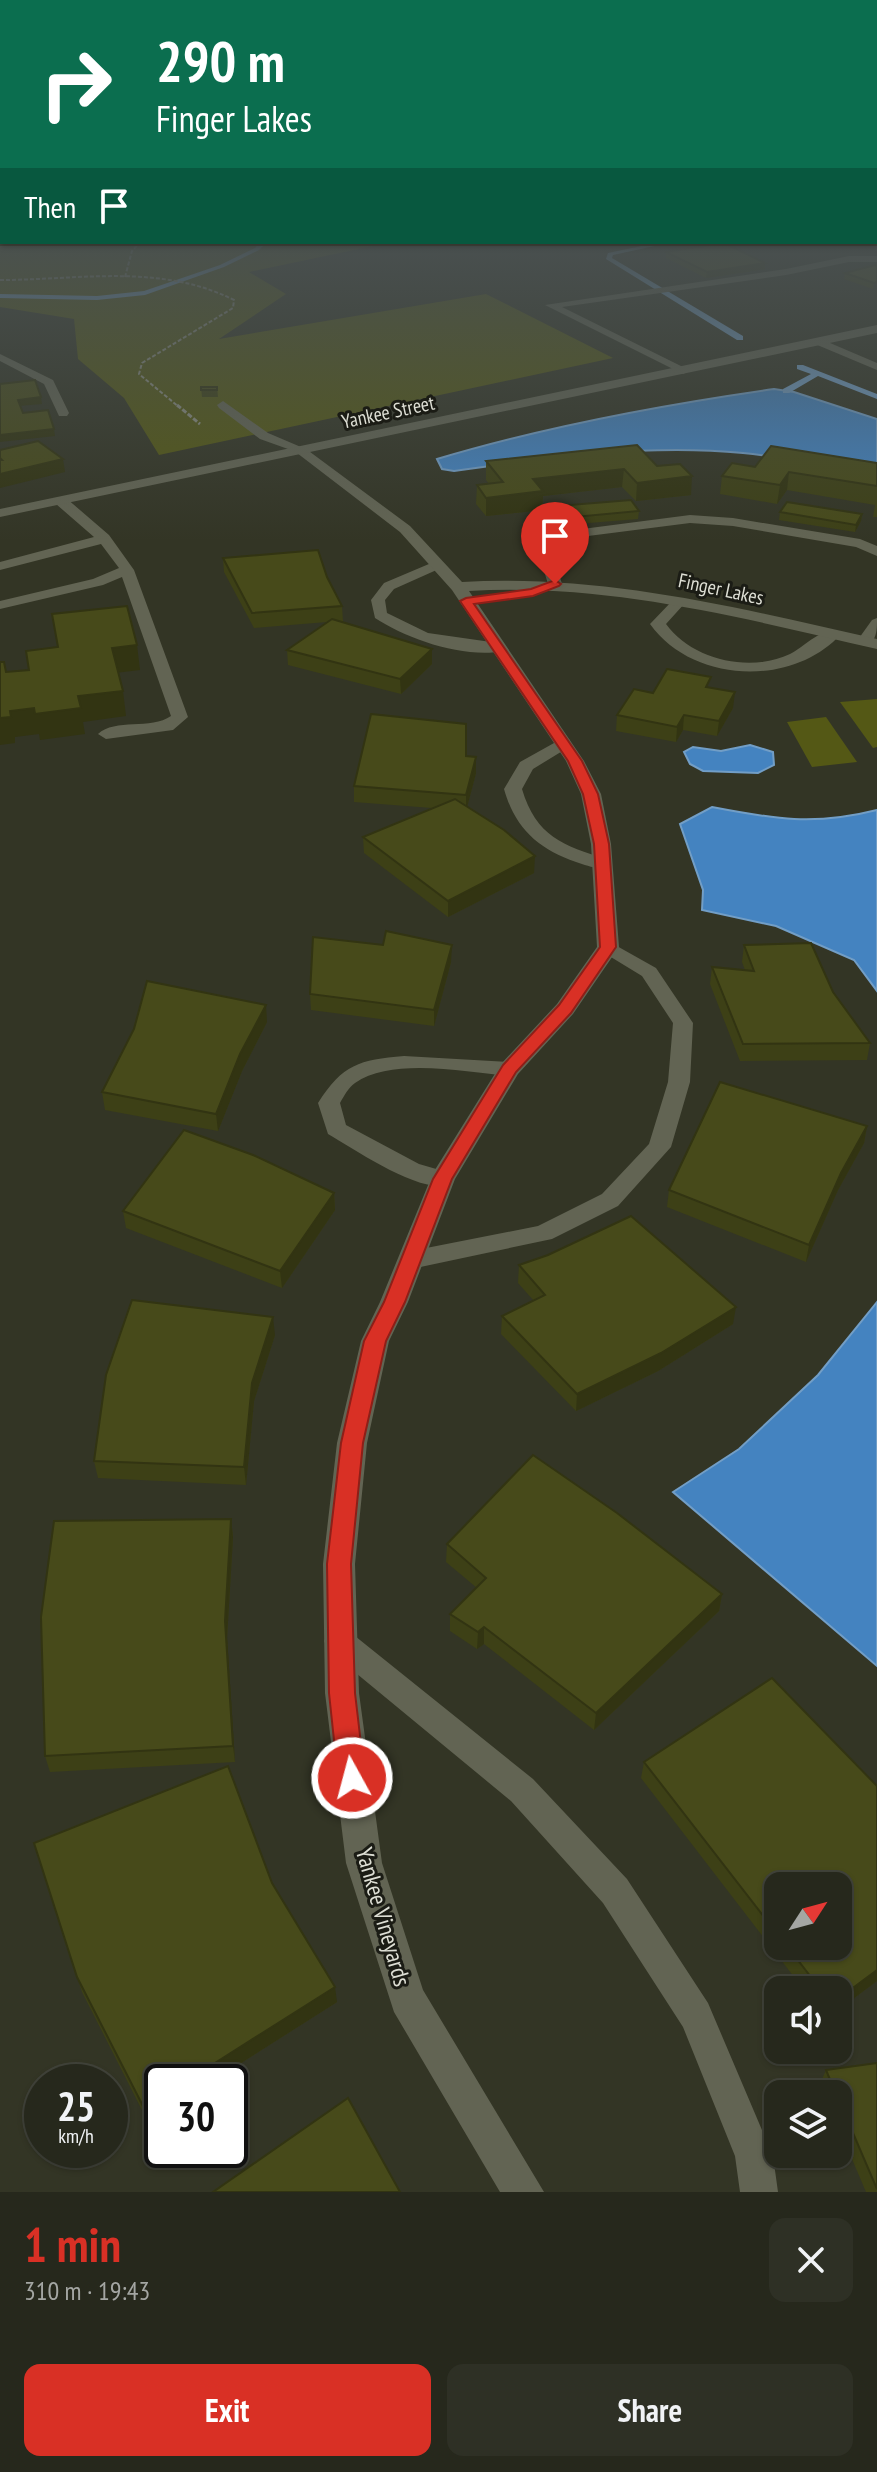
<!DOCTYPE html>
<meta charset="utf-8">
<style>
body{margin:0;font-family:"PT Sans Narrow",sans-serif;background:#2e3025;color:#f1f3f6;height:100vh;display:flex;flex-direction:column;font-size:30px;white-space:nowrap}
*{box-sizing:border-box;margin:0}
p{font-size:26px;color:#a4a6a3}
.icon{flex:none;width:44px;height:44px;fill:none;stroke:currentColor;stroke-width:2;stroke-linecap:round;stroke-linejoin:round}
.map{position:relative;height:2192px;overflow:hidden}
.panel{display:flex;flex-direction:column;background:#26281c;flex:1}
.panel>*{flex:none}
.banner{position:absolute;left:0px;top:0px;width:878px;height:244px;box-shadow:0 2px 6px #0004,0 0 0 2px #42443b;background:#0b6e4f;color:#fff;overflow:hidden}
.needle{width:52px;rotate:54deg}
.tools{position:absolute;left:764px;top:1872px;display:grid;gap:16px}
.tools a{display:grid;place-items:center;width:88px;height:88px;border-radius:16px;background:#26281c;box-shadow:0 2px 6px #0004,0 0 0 2px #42443b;font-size:40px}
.speed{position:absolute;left:24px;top:2064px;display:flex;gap:16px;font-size:40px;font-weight:700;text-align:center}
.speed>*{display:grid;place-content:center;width:104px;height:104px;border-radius:50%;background:#26281c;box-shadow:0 2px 6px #0004,0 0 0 2px #42443b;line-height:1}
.speed small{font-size:20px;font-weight:400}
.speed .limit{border:4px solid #111;border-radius:12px;background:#fff;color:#111}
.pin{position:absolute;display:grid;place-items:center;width:68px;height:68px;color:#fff;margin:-82px -34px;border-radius:50% 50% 50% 0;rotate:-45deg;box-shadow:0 0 8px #0007}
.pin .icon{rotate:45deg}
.me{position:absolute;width:88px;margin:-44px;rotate:353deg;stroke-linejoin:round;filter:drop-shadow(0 0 6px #0008)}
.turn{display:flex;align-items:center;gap:28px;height:168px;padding:0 24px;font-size:36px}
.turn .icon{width:104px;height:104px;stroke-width:2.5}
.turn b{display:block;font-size:56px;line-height:68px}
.then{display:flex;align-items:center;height:76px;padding:0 24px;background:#0003;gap:16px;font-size:30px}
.round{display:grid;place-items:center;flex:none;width:84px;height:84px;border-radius:16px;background:#2e3025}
.head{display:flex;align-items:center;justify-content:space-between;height:136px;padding:0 24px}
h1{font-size:48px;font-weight:800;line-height:60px;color:#d93025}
.action{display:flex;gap:16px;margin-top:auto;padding:16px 24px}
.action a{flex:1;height:92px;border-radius:16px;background:#d93025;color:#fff;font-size:32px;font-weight:800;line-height:92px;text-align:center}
.action a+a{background:#2e3025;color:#f1f3f6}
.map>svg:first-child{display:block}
.green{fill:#545815}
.water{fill:#4483c0;stroke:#729ec6;stroke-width:2}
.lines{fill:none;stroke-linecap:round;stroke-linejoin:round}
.stream{fill:#729ec6;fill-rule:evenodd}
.path-far1{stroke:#8c8e81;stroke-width:2;stroke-dasharray:4 2;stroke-linecap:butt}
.path{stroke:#8c8e81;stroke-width:3;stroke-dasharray:5 2;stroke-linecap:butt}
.lane{fill:#626453;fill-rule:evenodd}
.street{fill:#626453;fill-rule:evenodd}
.secondary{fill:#626453;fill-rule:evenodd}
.wall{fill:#3d4016;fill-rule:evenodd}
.shaded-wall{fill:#323412}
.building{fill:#474a1a;stroke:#323412;stroke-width:2}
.route{fill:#d93025;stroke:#8d1f18;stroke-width:2}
.labels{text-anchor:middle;stroke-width:6;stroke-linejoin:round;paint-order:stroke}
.far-street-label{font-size:20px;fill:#ddded4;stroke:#1b1c15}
.street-label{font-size:24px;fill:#ddded4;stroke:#1b1c15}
</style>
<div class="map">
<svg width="877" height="2192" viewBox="0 0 877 2192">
<rect width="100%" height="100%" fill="#333525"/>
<!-- green -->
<g class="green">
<path d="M0 235 2 242H392L249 272 286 294 219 339 486 294 613 358 159 455 124 398 78 359 74 319 0 307Z"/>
<path d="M877 699V747L873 748 840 702Z"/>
<path d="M826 717 857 762 812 767 787 722Z"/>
</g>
<!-- water -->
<g class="water">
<path d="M774 389 794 392 877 419V475C833 468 788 457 743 453 647 444 549 457 454 471L442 469 437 459C547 426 661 405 774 389Z"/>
<path d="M750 745 773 752 774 765 758 773 703 771 690 764 684 752 693 747 721 751Z"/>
<path d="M712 807C774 819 814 826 877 810V991L854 960 776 926 702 910 703 890 680 824Z"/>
<path d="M877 1302V1666L673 1492 739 1449 818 1375Z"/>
</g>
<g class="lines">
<!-- stream -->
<g class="stream">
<path d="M260 242H267L259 250 224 267 145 295 97 300 0 298V294L97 296 144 291 220 265 255 248Z"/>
<path d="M661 242H673L613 255 612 258 743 336V340H737L606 259 608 253Z"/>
<path d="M797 365H803L877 394V399L818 376 789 393H783V389L811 374 797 369Z"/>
</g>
<!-- path-far1 -->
<g class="path-far1">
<path d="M125 277 132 251 140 242"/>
<path d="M0 280C79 280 160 263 234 300L233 308 142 363 139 374 179 407"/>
</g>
<!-- path -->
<path class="path" d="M177 405 200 424"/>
<!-- lane -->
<g class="lane">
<path d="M849 256H877V262H849L786 275 562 307 687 369 689 371 683 374 545 305 786 269Z"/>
<path d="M815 340H823L877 363V370L815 344Z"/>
<path d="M0 354 53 380 69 413 67 416H59L44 384 0 361Z"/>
<path d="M223 401 268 433 308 450 302 454 260 439 219 408 217 405Z"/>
<path d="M56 498H66L109 535 134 570 188 717 173 730 106 739 98 734C115 718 151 730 171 716L122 577 103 585 0 609V601L93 579 119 568 101 544 0 570V562L94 537 56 504Z"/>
<path d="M690 515 733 518 860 539 877 546V556L856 547 733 526 690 523 549 541 562 584 555 588 548 584 534 538 536 535Z"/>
<path d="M436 561 443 565 441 568 394 589 385 600 387 613 428 633 498 643 504 645V651C464 659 407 639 375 618L371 600 384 583Z"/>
<path d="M678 599 685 603 666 624C692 660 750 673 790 654 804 647 822 627 838 631L841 634C792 688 692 683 650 624L673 600Z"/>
<path d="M877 618C877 630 877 642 865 646L860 644 857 641 872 620Z"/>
<path d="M563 738 569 739 571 743 569 747 533 769 522 789C536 836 563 846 607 859L609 863 607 867C596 870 586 865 576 862 538 849 515 828 504 789L520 762Z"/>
<path d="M608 941 656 968 693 1023 690 1082 671 1147 618 1206 552 1239 411 1269 402 1266 399 1260 402 1254 411 1251 538 1226 602 1194 649 1144 668 1082 673 1023 642 976 601 951 598 947Z"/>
<path d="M404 1056 509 1062 517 1064 520 1069 517 1074 509 1076C466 1072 392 1057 355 1083 348 1088 344 1096 340 1103L346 1125 419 1164 450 1173 454 1179 450 1185C419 1194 356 1150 328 1134L318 1103C343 1064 359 1060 404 1056Z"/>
<path d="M339 1628 350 1632 533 1779 627 1879 708 2003 773 2156 778 2192H740L735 2156 683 2027 603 1903 511 1801 328 1650 324 1641 328 1632Z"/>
</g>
<!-- street -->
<path class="street" d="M302 446 410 526 462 582C604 574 739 608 877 639V649C742 618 608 583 469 591L584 761 601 794 611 844 619 947 573 1014 518 1074 455 1179 408 1302 389 1341 367 1443 355 1564 359 1693 382 1863 423 1990 544 2192H500L394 2012 346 1863 325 1693 323 1564 337 1443 361 1341 380 1302 433 1173 501 1064 557 1004 597 947 591 844 581 794 566 761 452 590 400 532 297 453 295 450Z"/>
<!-- secondary -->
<path class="secondary" d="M877 325V333L0 517V509Z"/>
</g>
<!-- wall -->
<g class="wall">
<path d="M666 252 765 263V269L706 278 666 258Z"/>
<path d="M877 266 873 289 844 279 845 273Z"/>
<path d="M201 387H217L218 397H202Z"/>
<path d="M486 461 657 466 691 495 636 501 622 487 543 496 542 510 486 516 476 504 477 485 489 484 486 480Z"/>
<path d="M877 463V517H873L875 505 787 490 777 504 720 494 722 476 755 467Z"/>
<path d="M557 506 639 511 638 519 564 525 557 513Z"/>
<path d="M780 512 862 514 861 521 855 532 779 520Z"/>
<path d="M223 558 327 577 342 606 343 621H340L432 664 401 694 288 665 287 650 327 622 254 628 224 572Z"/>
<path d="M710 688 733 708 717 736 683 730 676 742 616 731 617 715 653 693Z"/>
<path d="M466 756 476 773 467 807 534 873 448 917 364 853 363 837 432 808 354 802V786Z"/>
<path d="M744 945 833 992 870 1043 867 1060 740 1061 710 984 712 967 745 970 742 962Z"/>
<path d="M451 962 434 1026 311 1010 310 994Z"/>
<path d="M267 1022 242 1071 218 1131 105 1110 102 1092Z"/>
<path d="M867 1126 864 1143 838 1190 806 1262 667 1207 669 1190Z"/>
<path d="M334 1193 335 1210 282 1288 126 1228 123 1211Z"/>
<path d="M519 1265 733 1324 658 1371 576 1411 501 1334 502 1316 534 1301 518 1283Z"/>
<path d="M275 1335 254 1401 246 1485 98 1478 94 1461Z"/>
<path d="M231 1519 233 1537 227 1638 235 1762 50 1772 45 1756Z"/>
<path d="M447 1544 722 1594 719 1611 594 1730 484 1644 477 1649 450 1631V1614L477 1588 446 1562Z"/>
<path d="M772 1678 877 1786V1981L838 2010V1990H804L641 1778 644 1762ZM778 1886H838V1946H778Z"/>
<path d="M34 1843 337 2002 211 2082H162V2113L148 2122 82 1992Z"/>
<path d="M877 2063V2192H866L838 2126V2094H824L820 2084 826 2070Z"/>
</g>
<!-- shaded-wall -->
<g class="shaded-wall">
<path d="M765 263V269L706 278 707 272Z"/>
<path d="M41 397 42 404 19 406 18 400Z"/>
<path d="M54 429 55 436 0 442V435Z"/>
<path d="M63 459 65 472 0 488V474Z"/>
<path d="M624 469 622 487 543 496 542 510 486 516V498L533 479Z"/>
<path d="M789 472 787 490 777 504 780 485Z"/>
<path d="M692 476 691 495 636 501 637 483Z"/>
<path d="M862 514 861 521 855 532 856 525Z"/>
<path d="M137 645 140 670 115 673 112 648Z"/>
<path d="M432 649V664L401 694 400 679Z"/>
<path d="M123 691 126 716 83 722 85 734 40 740 39 734 15 737V743L0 745V718L10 711 78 696Z"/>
<path d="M735 692 733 708 717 736 719 721Z"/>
<path d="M684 715 683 730 676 742 677 727Z"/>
<path d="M476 757V773L466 811V795Z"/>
<path d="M535 856 534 873 448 917V901Z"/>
<path d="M452 945 451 962 434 1026V1010Z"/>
<path d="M266 1005 267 1022 242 1071 218 1131 216 1114 240 1054Z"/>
<path d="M867 1126 864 1143 838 1190 806 1262 809 1245 841 1173Z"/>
<path d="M334 1193 335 1210 282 1288 280 1271Z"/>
<path d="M736 1307 733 1324 658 1371 576 1411 577 1394Z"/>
<path d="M273 1317 275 1335 254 1401 246 1485 244 1467 252 1383Z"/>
<path d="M231 1519 233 1537 227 1638 235 1762 233 1746 225 1621Z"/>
<path d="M722 1594 719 1611 594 1730 596 1713Z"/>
<path d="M484 1627V1644L477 1649 478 1632Z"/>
<path d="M877 1970V1981L838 2010V1999Z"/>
<path d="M335 1987 337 2002 211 2082H185Z"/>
<path d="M162 2097V2113L148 2122 144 2108Z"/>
</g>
<!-- building -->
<g class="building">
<path d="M724 243 765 263 707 272 666 252Z"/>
<path d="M875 265 877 266V282L874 283 845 273Z"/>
<path d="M35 380 41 397 18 400 23 413 48 410 54 429 0 435V384Z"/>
<rect x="201" y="387" width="16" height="3"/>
<path d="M38 441 63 459 0 474V460H2L0 458V450Z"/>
<path d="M637 445 657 466 680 464 692 476 637 483 624 469 533 479 543 491 486 498 477 485 503 482 486 461Z"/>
<path d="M771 446 877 463V486L789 472 780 485 722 476 732 463 755 467Z"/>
<path d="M631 500 639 511 564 518 557 506Z"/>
<path d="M787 502 862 514 856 525 780 512Z"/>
<path d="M318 550 327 577 342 606 252 613 223 558Z"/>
<path d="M127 606 137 645 112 648 123 691 78 696 81 708 35 714 34 708 10 711 11 717 0 718V662H4L6 672 29 670 26 651 58 647 52 614Z"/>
<path d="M332 619 432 649 400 679 287 650Z"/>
<path d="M667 669 711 677 706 687 735 692 719 721 684 715 677 727 617 715 634 689 653 693Z"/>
<path d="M371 714 466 724V756L476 757 466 795 354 786Z"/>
<path d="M455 799 504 830 535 856 448 901 363 837Z"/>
<path d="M386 931 452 945 434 1010 310 994 313 937 383 945Z"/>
<path d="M811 943 833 992 870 1043 743 1044 712 967 754 971 744 945Z"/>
<path d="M147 981 266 1005 240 1054 216 1114 102 1092 134 1029Z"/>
<path d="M720 1082 867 1126 841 1173 809 1245 669 1190Z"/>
<path d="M184 1130 253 1155 334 1193 280 1271 123 1211Z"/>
<path d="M631 1216 736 1307 661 1353 577 1394 502 1316 545 1295 519 1265 548 1255Z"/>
<path d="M132 1300 273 1317 252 1383 244 1467 94 1461 106 1375Z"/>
<path d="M533 1455 617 1513 722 1594 596 1713 484 1627 478 1632 450 1614 486 1578 447 1544Z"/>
<path d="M231 1519 225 1621 233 1746 45 1756 41 1617 54 1521Z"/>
<path d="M772 1678 877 1786V1970L838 1999V1990H821L787 1946H838V1886H778V1935L644 1762Z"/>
<path d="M228 1766 272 1883 335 1987 185 2082H162V2097L144 2108 77 1977 34 1843Z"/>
<path d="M877 2063V2189L838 2098V2094H836L826 2070Z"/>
<path d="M348 2098 400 2192H213Z"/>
</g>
<!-- sky -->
<linearGradient id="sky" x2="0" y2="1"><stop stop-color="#1c1d14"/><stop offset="0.43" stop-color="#4a5151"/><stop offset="1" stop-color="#4a5151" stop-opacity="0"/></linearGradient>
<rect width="877" height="541" fill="url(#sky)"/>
<!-- route -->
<path class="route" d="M555 580 561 584 559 586 533 596 474 604 582 761 598 794 609 844 616 947 571 1013 516 1072 452 1179 405 1302 386 1341 363 1443 351 1564 355 1693 365 1778 361 1787 352 1790 342 1787 338 1778 329 1693 327 1564 341 1443 364 1341 384 1302 433 1179 503 1065 559 1005 600 947 594 844 583 794 568 761 460 601 466 598 531 589Z"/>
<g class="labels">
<!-- far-street labels -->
<g class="far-street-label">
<text transform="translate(388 412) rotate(-12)" y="7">Yankee Street</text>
<text transform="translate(721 589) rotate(12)" y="7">Finger Lakes</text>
</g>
<!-- street labels -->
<g class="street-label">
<text transform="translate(383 1917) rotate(74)" y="8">Yankee Vineyards</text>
</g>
</g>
</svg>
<div class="tools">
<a><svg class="needle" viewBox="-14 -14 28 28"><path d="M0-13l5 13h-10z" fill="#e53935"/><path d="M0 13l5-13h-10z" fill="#a4a6a3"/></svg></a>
<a><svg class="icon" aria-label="sound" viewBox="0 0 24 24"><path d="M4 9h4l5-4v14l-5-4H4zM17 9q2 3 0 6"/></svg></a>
<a><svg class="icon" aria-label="layers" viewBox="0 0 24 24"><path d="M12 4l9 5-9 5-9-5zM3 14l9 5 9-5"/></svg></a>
</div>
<div class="speed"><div>25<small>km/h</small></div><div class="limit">30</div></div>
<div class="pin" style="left:555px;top:584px;background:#d93025"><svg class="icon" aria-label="arrive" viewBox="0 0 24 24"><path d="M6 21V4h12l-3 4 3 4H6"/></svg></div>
<svg class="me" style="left:352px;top:1778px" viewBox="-20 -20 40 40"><circle r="17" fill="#d93025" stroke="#fff" stroke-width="3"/><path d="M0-11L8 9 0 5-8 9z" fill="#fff"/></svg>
<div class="banner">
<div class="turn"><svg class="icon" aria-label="right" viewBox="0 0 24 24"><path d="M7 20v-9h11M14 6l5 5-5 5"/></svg><div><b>290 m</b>Finger Lakes</div></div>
<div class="then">Then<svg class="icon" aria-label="arrive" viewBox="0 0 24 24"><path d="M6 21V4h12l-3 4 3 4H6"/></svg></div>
</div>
</div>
<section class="panel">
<div class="head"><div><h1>1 min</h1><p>310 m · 19:43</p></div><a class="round"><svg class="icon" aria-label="close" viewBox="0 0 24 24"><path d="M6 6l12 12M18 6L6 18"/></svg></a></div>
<div class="action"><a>Exit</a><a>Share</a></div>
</section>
